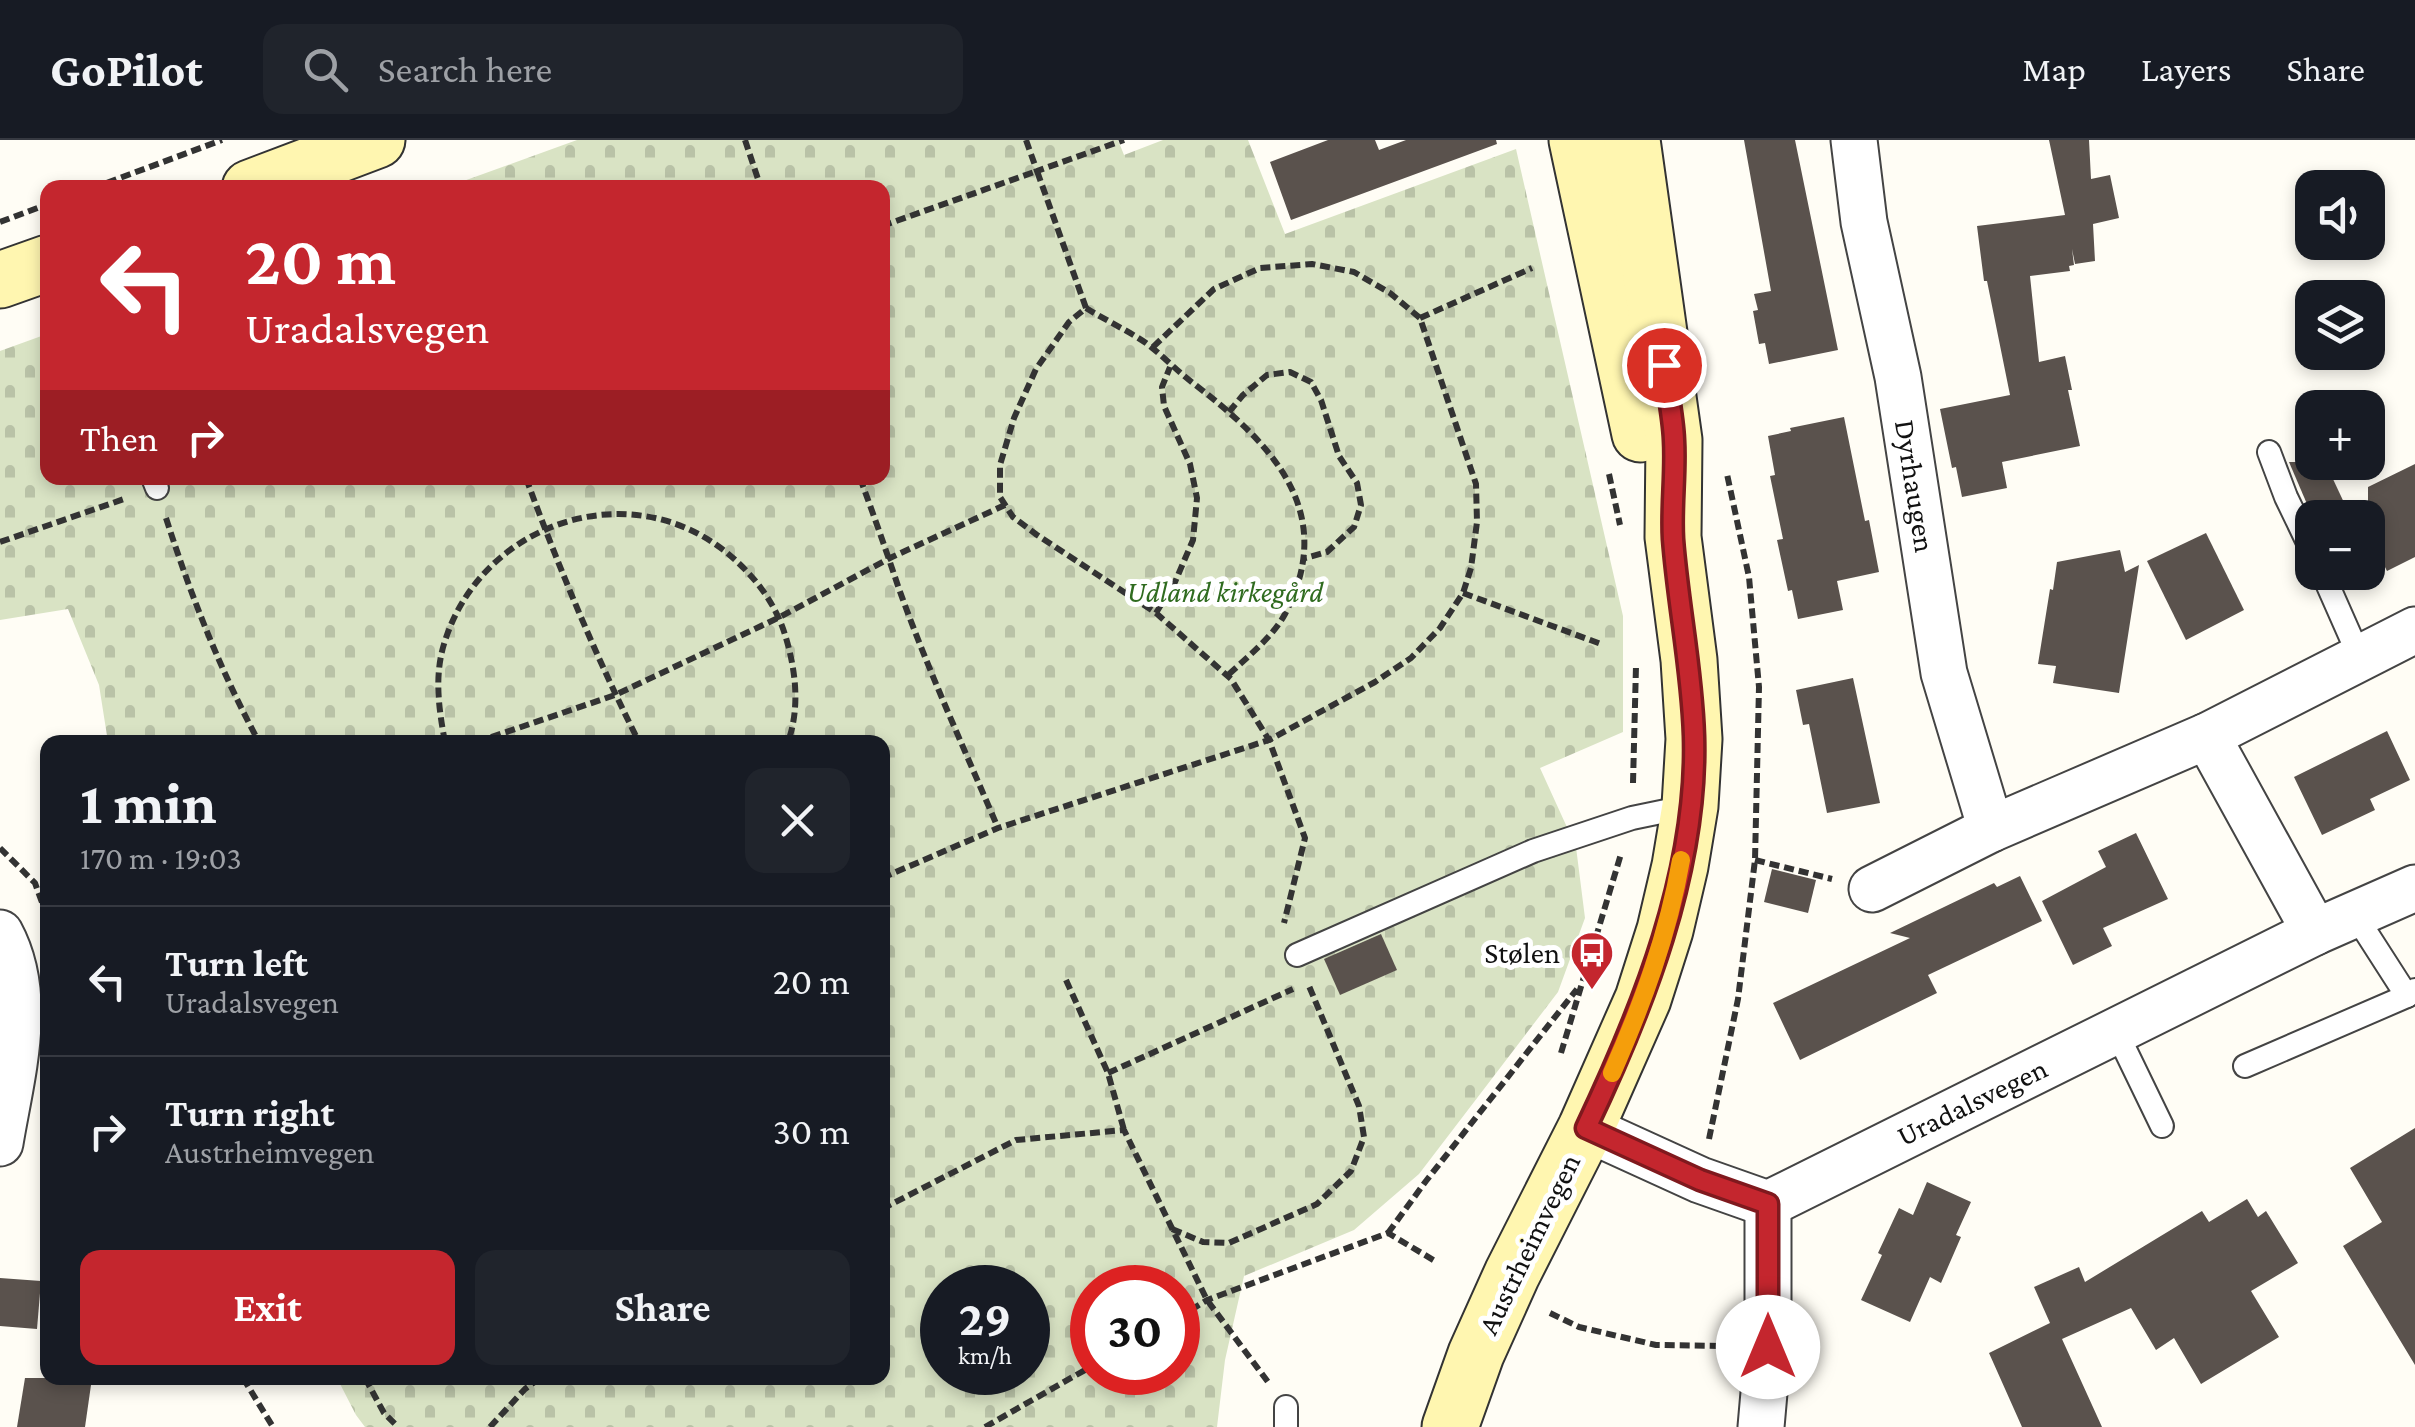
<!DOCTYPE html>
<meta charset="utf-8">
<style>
body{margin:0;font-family:"Crimson Pro",serif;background:#20242c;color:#f1f3f6;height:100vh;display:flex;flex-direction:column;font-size:38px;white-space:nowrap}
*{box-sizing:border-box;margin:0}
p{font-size:32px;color:#9ea1a6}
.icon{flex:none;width:55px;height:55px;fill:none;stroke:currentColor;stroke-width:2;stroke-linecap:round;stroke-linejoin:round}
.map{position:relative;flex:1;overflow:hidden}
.panel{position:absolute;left:40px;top:595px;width:850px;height:650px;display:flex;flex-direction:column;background:#171b24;border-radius:20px;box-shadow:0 5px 15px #0003}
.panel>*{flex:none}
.banner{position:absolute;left:40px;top:40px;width:850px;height:305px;border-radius:20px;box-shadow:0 5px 15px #0003;background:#c4262e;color:#fff;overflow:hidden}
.fabs{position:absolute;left:2295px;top:30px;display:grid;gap:20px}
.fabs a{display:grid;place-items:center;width:90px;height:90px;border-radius:20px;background:#171b24;box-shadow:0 5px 15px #0003;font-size:50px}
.speed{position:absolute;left:920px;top:1125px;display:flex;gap:20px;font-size:50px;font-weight:700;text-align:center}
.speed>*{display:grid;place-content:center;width:130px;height:130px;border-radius:50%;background:#171b24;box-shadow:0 5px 15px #0003;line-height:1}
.speed small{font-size:25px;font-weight:400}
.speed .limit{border:15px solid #d22;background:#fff;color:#111}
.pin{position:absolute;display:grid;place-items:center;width:85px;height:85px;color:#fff;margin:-42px;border:5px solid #fff;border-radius:50%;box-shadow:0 2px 10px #0007}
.me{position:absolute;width:110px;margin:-55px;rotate:0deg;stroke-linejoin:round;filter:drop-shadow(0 0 8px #0008)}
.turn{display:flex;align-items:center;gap:35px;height:210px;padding:0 40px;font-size:45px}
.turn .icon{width:130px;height:130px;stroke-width:2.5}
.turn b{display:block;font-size:70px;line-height:85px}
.then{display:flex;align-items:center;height:95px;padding:0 40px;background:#0003;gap:20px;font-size:38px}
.round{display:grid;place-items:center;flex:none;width:105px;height:105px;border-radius:20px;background:#20242c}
.overview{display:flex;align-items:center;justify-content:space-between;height:170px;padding:0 40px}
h1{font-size:60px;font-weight:700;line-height:75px}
.cta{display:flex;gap:20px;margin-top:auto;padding:20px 40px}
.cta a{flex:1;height:115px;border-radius:20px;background:#c4262e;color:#fff;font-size:40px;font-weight:700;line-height:115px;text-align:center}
.cta a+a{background:#20242c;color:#f1f3f6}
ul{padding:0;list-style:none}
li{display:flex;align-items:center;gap:30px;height:150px;padding:0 40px;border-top:2px solid #363941}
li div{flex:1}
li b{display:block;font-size:38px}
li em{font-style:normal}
header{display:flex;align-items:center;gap:60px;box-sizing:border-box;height:140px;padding:0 50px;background:#171b24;border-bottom:2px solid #363941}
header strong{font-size:48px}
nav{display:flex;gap:55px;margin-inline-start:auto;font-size:35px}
.search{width:700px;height:90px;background:#20242c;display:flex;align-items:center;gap:25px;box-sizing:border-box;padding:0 35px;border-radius:20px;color:#9ea1a6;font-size:38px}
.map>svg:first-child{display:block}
.cemetery{fill:url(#cemetery-stones);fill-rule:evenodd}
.building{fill:#5a524d}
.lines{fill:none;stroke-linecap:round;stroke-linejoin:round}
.lane-casing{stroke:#444;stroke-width:26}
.street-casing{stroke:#444;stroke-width:49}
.secondary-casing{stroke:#333;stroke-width:59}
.path{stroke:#333;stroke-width:6;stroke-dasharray:10 5;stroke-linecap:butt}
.lane{stroke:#fff;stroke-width:22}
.street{stroke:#fff;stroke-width:45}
.secondary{stroke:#fff6b0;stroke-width:55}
.route-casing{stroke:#7f191e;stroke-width:25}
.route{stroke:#c4262e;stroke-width:18}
.slow{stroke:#f59e0b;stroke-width:18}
.labels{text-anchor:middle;stroke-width:10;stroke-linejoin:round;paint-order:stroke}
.street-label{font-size:30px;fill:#111;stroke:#fff}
.park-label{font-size:30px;font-style:italic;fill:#2f6b1f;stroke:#fff}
.poi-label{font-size:30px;fill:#111;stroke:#fff;text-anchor:end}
</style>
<header>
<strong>GoPilot</strong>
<div class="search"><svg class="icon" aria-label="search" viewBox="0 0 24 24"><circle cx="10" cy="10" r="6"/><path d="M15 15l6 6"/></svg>Search here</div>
<nav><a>Map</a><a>Layers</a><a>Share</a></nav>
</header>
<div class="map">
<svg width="2415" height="1287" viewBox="0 0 2415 1287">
<defs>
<pattern id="cemetery-stones" width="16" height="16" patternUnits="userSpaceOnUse" patternTransform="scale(2.5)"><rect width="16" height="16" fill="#d9e3c4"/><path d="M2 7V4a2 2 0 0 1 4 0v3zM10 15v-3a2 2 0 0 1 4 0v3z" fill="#b9c2a7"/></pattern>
</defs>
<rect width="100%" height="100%" fill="#fffdf5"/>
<!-- cemetery -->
<path class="cemetery" d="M577 0H1118L1124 15 1163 0H1248L1285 94 1516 9 1623 476V592L1540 628 1576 707 1585 778 1558 852 1419 1034 1354 1090 1244 1136 1225 1220 1217 1287H365L356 1275 337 1238H882V602H108L99 545 68 469 0 480V211L47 194 48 338H882V48L447 47ZM942 1148H1028V1232H942ZM1092 1148H1178V1232H1092Z"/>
<!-- building -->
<g class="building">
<path d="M1328 0H1375L1379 10 1406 0H1496L1497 4 1291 80 1270 22Z"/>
<path d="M1744 0H1795L1838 210 1769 224 1765 203 1759 204 1753 171 1758 170 1754 154 1771 151Z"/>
<path d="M2049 0H2089L2091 39 2110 35 2119 78 2093 84 2095 121 2075 124 2072 109 2074 125 2069 126 2070 131 2030 136 2039 222 2065 216 2072 250H2068L2080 306 2002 322 2007 348 1962 357 1956 327 1952 328 1940 269 2010 255 1987 141H1984L1977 86 2065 75Z"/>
<path d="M1844 277 1865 381 1869 380 1879 432 1837 441 1843 470 1798 479 1792 450 1788 451 1777 400 1783 399 1770 336 1775 335 1768 296 1791 291 1790 288Z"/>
<path d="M2289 322H2325L2347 369 2329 378H2313Z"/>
<path d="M2415 324V417L2387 431 2380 417 2368 422V347Z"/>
<path d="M2206 393 2244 470 2186 500 2147 421Z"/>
<path d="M2120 410 2125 432 2139 425 2119 553 2053 543 2056 526 2038 524 2050 449 2053 450 2057 422Z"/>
<path d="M1853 538 1880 663 1827 673 1809 584 1803 585 1796 550Z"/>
<path d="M2387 591 2410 640 2370 659 2375 670 2322 695 2294 637Z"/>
<path d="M2136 693 2168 759 2103 788 2112 806 2073 825 2042 761 2106 727 2098 711Z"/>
<path d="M1772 729 1816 740 1808 773 1764 762Z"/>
<path d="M2020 736 2042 781 1928 835 1937 853 1800 920 1773 863 1910 798 1890 793 1994 743 1997 747Z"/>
<path d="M1381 794 1397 830 1340 855 1324 819Z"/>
<path d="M2415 988V1225L2343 1106 2382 1082 2350 1028Z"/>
<path d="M1927 1042 1971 1062 1956 1095 1961 1097 1941 1143 1930 1137 1910 1182 1861 1160 1882 1115 1878 1113 1899 1068 1913 1075Z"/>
<path d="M2247 1059 2258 1077 2266 1071 2298 1123 2251 1151 2279 1197 2201 1244 2174 1198 2156 1210 2131 1168 2062 1199 2102 1287H2022L1989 1213 2050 1183 2034 1147 2079 1127 2085 1142 2202 1071 2209 1082Z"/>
<path d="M0 1138 41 1141 37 1189 0 1186Z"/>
<path d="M25 1238H92L85 1287H17Z"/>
</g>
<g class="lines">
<!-- lane casing -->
<g class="lane-casing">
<g id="lane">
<path d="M2269 312 2286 357 2312 411"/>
<path d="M153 338 157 348"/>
<path d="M2322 432 2360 518"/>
<path d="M2355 775 2407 856"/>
<path d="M1297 815 1533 711 1632 678 1690 666"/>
<path d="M2116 891 2162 986"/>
<path d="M2245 926 2407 856 2415 850"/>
<path d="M1286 1287V1267"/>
</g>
</g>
<!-- street casing -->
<g class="street-casing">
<g id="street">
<path d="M1854 0 1864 82 1898 237 1944 533 1991 689"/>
<path d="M2207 596 2315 792"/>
<path d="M1872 749 1991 689 2207 596 2415 490"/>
<path d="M0 793C35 857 11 936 0 1003"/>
<path d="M1586 988 1700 1040 1768 1064 2315 792 2415 748"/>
<path d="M1761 1287 1768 1207V1064"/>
</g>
</g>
<!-- secondary casing -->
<g class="secondary-casing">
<g id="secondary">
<path d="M1577 0 1640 294"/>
<path d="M250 48 377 0"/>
<path d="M0 140 48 123"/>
<path d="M1450 1287 1476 1214 1512 1134 1586 988 1643 859 1665 790 1680 726 1690 666 1694 599 1689 520 1673 397 1674 300 1632 0"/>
</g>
</g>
<!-- path -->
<g class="path">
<path d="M745 0 761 48"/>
<path d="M1026 0 1037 31 1124 0"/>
<path d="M93 48 222 0"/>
<path d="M0 82 48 64"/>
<path d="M882 86 1037 31 1086 168 1069 182 1036 229 1014 278 1000 325V357L1013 377 1037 395 1156 473 1231 539 1269 600 1305 698 1284 783"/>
<path d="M1086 168C1105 180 1127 190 1146 203 1162 215 1177 231 1193 243 1271 303 1339 371 1285 474 1272 498 1246 518 1227 536"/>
<path d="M1420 178 1532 128"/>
<path d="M1229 272 1243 255 1267 235 1290 232 1311 242 1321 260 1339 316 1357 343 1361 365 1354 387 1327 412 1302 419"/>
<path d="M1609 334 1620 385"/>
<path d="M526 338C559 428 596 517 639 602"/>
<path d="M860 338C873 373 886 410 898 446 927 528 964 608 998 688"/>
<path d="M166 378C191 456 220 530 259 602"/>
<path d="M0 402 127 358"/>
<path d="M1463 453 1601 504"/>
<path d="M1156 473 1175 442 1193 400 1197 358 1190 324 1164 266 1162 247 1170 227"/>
<path d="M445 602C439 570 434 537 444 504 480 384 627 333 726 412 754 435 776 463 786 498 796 532 800 568 788 602"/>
<path d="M477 602 615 555 780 477 890 418 1005 365"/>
<path d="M1633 643 1636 526"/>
<path d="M0 708 35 743 48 779"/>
<path d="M1755 720 1832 739"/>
<path d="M882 738 998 688 1269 600 1375 542 1411 518 1440 488 1463 453 1471 428 1477 382 1476 344 1420 178 1390 153 1354 132 1312 124 1260 128 1214 149 1152 208"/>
<path d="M1066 840 1108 933 1124 990"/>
<path d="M1561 913 1621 714"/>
<path d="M1108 933 1293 849"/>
<path d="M1709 999 1738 859 1755 720 1759 547 1749 437 1727 334"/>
<path d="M882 1069 1016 1000 1124 990 1207 1160 1268 1242"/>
<path d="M1172 1089 1203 1102 1229 1103 1317 1064 1351 1031 1364 997 1359 966 1309 846"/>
<path d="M1388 1093 1426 1041 1577 849"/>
<path d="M1550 1173 1579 1187 1656 1205 1727 1206"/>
<path d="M1178 1178 1207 1160 1388 1093 1435 1121"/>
<path d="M243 1238 273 1287"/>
<path d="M365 1238 384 1273 398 1287"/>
<path d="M490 1287 525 1249 540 1238"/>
<path d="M985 1287 1092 1226"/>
</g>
<!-- lane -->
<use href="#lane" class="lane"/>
<!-- street -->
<use href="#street" class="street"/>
<!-- secondary -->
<use href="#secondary" class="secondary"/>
</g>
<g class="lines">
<!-- route casing -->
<g class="route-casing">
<path id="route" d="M1664 225C1667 250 1673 275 1674 300 1676 333 1671 366 1673 399 1678 465 1692 529 1694 596 1698 731 1643 868 1586 988L1700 1040 1768 1064V1207"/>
</g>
<!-- route -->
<use href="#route" class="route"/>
<!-- slow -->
<path class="slow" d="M1612 933C1642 865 1668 795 1681 720"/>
</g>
<!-- icons -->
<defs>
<g id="bus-pin" transform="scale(2.25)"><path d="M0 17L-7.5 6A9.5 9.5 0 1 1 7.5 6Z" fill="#c4262e" stroke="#fff"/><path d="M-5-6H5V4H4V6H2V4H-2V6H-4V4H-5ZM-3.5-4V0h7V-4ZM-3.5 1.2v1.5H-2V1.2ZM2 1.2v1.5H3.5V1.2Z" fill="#fff"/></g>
</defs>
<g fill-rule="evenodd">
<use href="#bus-pin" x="1592" y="813"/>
</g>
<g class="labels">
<!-- street labels -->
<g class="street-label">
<text transform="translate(1915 346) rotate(81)" y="10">Dyrhaugen</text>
<text transform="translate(1972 962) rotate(-26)" y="10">Uradalsvegen</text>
<text transform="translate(1529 1104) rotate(-64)" y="10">Austrheimvegen</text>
</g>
<!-- park labels -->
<g class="park-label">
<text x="1225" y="462">Udland kirkegård</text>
</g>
<!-- poi labels -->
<g class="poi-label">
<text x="1560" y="823">Stølen</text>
</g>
</g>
</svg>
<div class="fabs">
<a><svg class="icon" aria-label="sound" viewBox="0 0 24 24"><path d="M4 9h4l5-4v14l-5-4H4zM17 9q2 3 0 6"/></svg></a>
<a><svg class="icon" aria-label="layers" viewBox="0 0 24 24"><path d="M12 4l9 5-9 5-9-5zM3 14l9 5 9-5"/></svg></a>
<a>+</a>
<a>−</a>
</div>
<div class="speed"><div>29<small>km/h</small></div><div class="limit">30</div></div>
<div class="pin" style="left:1664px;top:225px;background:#d93025"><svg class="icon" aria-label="arrive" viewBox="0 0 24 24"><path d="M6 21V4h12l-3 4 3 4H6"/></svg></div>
<svg class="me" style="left:1768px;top:1207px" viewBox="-20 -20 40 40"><circle r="19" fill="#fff"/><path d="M0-13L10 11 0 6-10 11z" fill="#c4262e"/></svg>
<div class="banner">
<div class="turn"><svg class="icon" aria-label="left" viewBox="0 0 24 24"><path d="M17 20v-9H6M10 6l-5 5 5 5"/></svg><div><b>20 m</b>Uradalsvegen</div></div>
<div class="then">Then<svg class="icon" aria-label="right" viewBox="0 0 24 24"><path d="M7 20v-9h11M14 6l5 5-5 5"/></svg></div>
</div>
<section class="panel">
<div class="overview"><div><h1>1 min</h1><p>170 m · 19:03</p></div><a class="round"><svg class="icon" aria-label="close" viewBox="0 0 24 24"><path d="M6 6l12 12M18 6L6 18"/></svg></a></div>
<ul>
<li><svg class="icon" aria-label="left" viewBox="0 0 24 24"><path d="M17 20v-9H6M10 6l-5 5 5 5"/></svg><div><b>Turn left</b><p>Uradalsvegen</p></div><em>20 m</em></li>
<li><svg class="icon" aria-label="right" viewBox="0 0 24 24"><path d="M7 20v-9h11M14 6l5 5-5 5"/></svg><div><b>Turn right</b><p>Austrheimvegen</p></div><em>30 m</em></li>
</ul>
<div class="cta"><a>Exit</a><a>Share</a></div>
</section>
</div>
